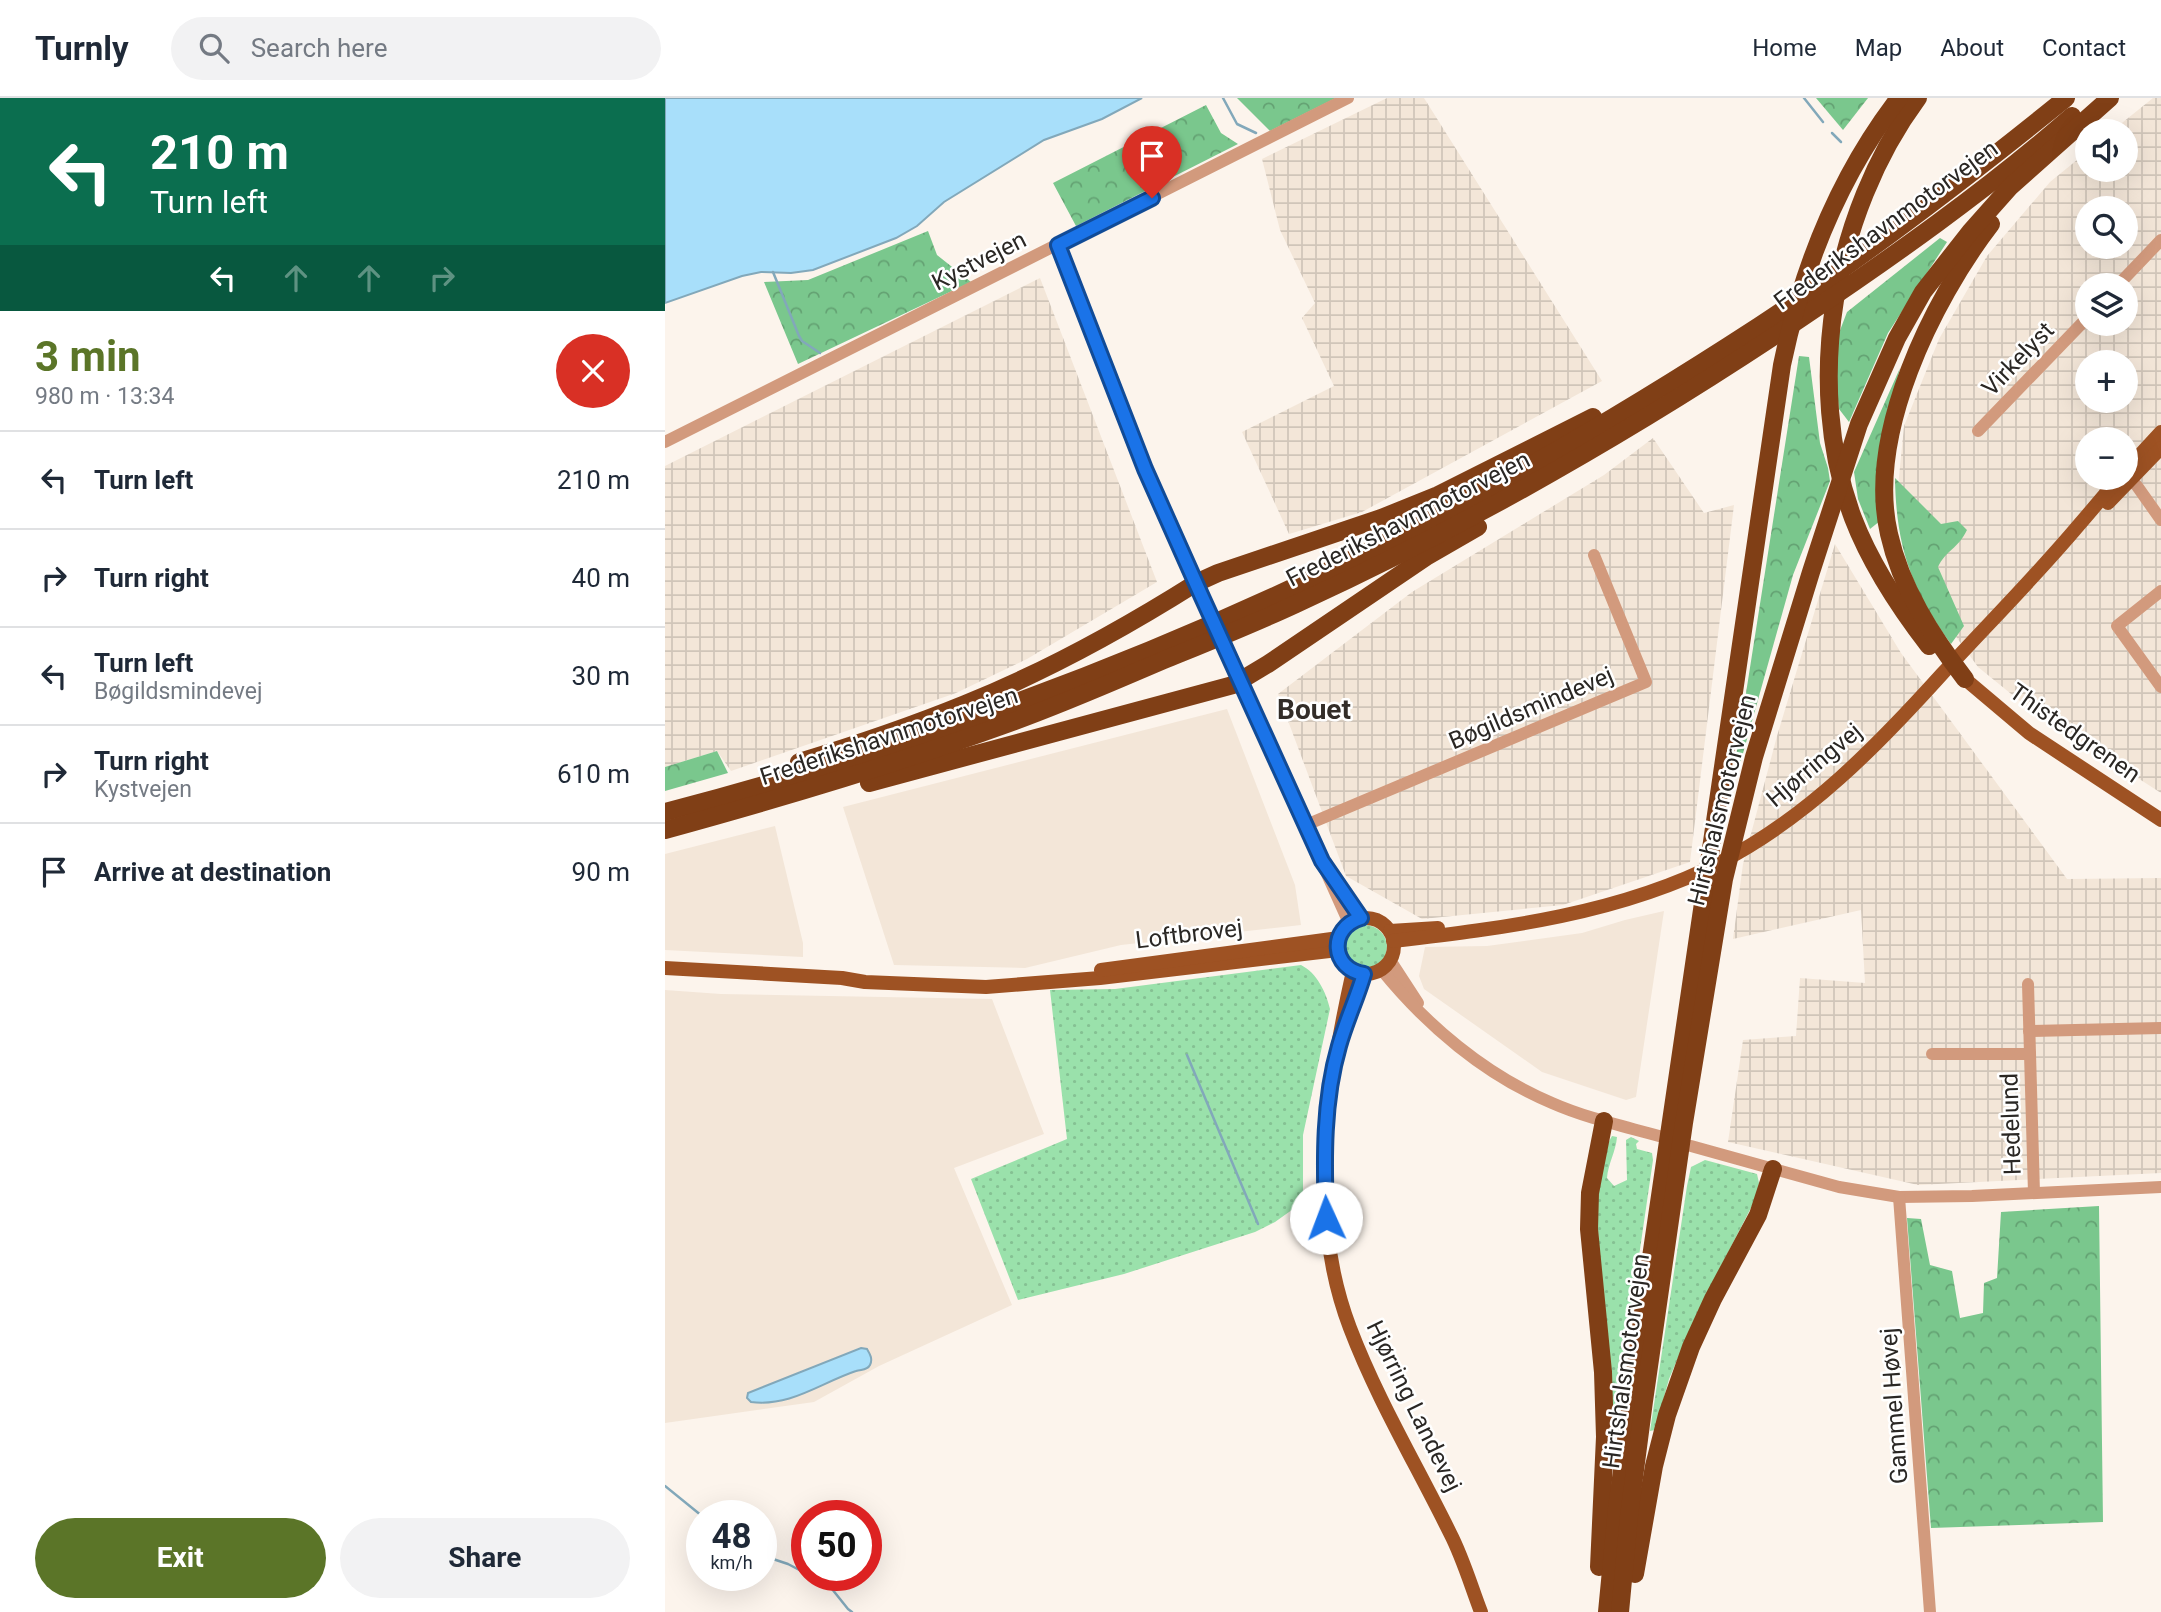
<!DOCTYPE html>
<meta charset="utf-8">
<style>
body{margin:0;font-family:Roboto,sans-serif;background:#f2f2f3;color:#1f2937;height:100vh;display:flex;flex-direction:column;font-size:26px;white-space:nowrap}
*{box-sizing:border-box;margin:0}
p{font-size:23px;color:#747a83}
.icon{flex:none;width:38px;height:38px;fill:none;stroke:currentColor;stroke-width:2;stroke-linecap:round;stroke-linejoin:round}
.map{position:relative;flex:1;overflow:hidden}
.drawer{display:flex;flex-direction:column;background:#fff;width:665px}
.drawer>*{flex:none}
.banner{background:#0b6e4f;color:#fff;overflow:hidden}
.fabs{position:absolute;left:1410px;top:21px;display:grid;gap:14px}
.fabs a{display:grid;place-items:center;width:63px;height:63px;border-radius:50%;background:#fff;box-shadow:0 7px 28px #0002;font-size:35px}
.speed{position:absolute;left:21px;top:1402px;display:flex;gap:14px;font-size:35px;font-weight:700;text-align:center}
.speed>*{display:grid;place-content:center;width:91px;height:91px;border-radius:50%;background:#fff;box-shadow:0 7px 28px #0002;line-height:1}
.speed small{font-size:18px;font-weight:400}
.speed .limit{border:10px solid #d22;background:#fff;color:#111}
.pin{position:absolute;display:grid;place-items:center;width:60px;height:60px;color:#fff;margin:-72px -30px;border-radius:50% 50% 50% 0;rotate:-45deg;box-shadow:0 0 7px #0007}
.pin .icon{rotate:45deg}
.me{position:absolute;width:77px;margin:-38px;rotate:358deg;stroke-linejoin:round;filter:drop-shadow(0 0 5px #0008)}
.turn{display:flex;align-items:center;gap:24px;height:147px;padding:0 35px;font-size:32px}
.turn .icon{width:91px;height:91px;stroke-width:2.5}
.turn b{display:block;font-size:49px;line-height:60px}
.lanes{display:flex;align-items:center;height:66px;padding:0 35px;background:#0003;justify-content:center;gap:35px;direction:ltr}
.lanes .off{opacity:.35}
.round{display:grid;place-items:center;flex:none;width:74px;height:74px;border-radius:37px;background:#f2f2f3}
.summary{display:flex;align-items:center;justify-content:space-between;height:119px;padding:0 35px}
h1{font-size:42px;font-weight:700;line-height:52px;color:#5b7528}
.cta{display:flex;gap:14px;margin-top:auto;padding:14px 35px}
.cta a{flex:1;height:80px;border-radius:42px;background:#5b7528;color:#fff;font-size:28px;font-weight:700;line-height:80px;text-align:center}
.cta a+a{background:#f2f2f3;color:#1f2937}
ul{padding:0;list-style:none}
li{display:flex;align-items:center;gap:21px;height:98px;padding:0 35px;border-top:2px solid #e0e1e3}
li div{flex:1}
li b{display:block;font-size:26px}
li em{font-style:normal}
header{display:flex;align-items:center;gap:42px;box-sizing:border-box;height:98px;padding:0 35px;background:#fff;border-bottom:2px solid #e0e1e3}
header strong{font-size:33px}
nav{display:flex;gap:38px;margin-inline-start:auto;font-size:24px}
.search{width:490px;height:63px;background:#f2f2f3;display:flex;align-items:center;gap:18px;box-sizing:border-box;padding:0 24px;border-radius:38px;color:#747a83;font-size:26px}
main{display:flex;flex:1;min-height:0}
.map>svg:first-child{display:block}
.built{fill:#f3e6d8}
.industrial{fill:url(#industrial-grid);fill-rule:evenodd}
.grass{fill:url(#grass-dots)}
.forest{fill:url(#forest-crowns)}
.water{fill:#a8dffa;stroke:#82a8ba;stroke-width:2}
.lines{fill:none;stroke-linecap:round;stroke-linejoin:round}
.stream{stroke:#82a8ba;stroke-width:2.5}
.minor{stroke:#d29a7d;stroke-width:12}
.major{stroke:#9e5223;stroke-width:14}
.highway{stroke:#803f16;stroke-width:18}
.route-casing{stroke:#114b97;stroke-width:18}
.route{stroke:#1a73e8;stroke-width:12}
.labels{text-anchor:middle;stroke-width:5;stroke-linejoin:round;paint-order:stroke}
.street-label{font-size:24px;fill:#2a2724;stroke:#fff}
.quarter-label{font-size:28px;font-weight:bold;fill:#332d28;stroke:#fff}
</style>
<header>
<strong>Turnly</strong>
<div class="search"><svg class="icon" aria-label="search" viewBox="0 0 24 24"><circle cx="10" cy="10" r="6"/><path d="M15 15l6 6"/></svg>Search here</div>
<nav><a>Home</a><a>Map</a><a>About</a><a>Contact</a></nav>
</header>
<main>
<section class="drawer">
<div class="banner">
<div class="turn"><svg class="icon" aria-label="left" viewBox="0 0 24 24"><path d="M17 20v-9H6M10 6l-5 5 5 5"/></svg><div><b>210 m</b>Turn left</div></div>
<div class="lanes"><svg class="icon" aria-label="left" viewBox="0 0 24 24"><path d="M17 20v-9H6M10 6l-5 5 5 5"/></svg><svg class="icon off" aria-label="ahead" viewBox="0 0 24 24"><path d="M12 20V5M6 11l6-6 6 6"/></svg><svg class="icon off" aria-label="ahead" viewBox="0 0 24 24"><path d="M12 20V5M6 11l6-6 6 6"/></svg><svg class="icon off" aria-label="right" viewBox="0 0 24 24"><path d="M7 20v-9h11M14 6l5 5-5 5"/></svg></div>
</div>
<div class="summary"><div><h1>3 min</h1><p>980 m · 13:34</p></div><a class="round" style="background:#d93025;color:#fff"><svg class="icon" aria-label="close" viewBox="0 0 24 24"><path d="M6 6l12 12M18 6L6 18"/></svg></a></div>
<ul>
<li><svg class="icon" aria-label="left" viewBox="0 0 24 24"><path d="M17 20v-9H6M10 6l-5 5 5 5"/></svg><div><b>Turn left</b></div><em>210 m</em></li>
<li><svg class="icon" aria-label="right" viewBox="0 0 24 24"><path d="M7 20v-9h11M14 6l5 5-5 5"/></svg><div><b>Turn right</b></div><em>40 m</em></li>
<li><svg class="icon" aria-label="left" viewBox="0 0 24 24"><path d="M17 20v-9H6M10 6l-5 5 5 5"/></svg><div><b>Turn left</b><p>Bøgildsmindevej</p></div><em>30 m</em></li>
<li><svg class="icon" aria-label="right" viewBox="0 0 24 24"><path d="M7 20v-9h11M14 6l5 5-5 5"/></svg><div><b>Turn right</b><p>Kystvejen</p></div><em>610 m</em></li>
<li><svg class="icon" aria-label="arrive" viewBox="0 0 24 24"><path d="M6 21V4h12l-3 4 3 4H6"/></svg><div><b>Arrive at destination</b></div><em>90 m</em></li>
</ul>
<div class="cta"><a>Exit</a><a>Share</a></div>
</section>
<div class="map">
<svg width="1496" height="1514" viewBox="0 0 1496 1514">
<defs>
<pattern id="industrial-grid" width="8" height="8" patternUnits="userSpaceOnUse" patternTransform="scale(1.75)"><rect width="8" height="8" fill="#f3e6d8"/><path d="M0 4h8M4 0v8" fill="none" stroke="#d0c5b9"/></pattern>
<pattern id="grass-dots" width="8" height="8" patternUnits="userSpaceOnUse" patternTransform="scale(1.75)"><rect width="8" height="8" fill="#9ae1ab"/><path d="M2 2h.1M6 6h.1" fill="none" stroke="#85c193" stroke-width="1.8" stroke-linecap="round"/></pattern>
<pattern id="forest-crowns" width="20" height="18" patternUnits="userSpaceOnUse" patternTransform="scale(1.75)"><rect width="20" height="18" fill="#7ac78d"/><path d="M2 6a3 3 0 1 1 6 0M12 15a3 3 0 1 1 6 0" fill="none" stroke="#64a273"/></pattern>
</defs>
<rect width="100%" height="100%" fill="#fcf4ec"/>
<!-- built -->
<g class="built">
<path d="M562 611 630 787 636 827 456 847 360 870 229 867 178 709Z"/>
<path d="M110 728 138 845V859L0 852V756Z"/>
<path d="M999 813 971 999 961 1002 877 974 759 891 754 878 760 849 822 848 917 835 960 822Z"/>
<path d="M0 892 56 896 327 901 379 1036 289 1070 347 1207 214 1268 149 1304 0 1325Z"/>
</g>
<!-- industrial -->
<g class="industrial">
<path d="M722 0H759L937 283 697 414 624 436 577 334 669 288 637 220 650 205 615 132 597 61Z"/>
<path d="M1488 0H1496V695L1361 608 1313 569 1281 525 1233 389 1239 328 1274 241 1322 158 1385 84 1423 53V72H1461V33H1447ZM1423 110H1461V149H1423ZM1423 187H1461V226H1423ZM1423 264H1461V303H1423ZM1423 341H1461V380H1423Z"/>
<path d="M375 180 492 484 362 561 291 595 66 673 52 653 0 669V368Z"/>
<path d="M988 340 1039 415 1069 407 1025 764 898 807 757 821 681 778 613 596 747 494 939 377Z"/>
<path d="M1170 446 1236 555 1402 781 1496 780V1075L1253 1087 1063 1044 1078 942 1131 938 1135 880 1200 885 1196 812 1068 841 1078 766 1112 638Z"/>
</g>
<!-- grass -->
<g class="grass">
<circle cx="700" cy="849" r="22"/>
<path d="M636 867C652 875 661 894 665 911L638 1037V1104L610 1124 590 1134 459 1176 353 1202 306 1081 402 1041 385 892 450 891Z"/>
<path d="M947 1038 952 1039C951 1053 943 1066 942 1080L949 1088 962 1082 961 1042 966 1039 974 1043 971 1046 972 1051 987 1055 988 1062 951 1316H947C945 1282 942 1248 939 1214 935 1170 924 1075 947 1038Z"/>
<path d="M1040 1062 1092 1076 1094 1085 1092 1098 1033 1213 1004 1281 990 1332 985 1333 1022 1088 1026 1069Z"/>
</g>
<!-- forest -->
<g class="forest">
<path d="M572 0H671L605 33Z"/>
<path d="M1151 0H1203L1178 32Z"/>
<path d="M541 7 556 35 573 46 411 128 388 85Z"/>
<path d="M263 133 272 157 306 184 133 266 99 184 143 182Z"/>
<path d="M1275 140 1282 144 1223 235 1184 324 1174 311 1170 278 1174 235 1182 214Z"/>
<path d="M1134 258 1144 259 1155 345 1163 370 1165 383 1128 477 1075 666 1070 665Z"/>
<path d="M1235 270 1214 353 1215 423 1205 431 1193 401 1189 374Z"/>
<path d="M1230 380 1276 426 1293 423 1302 432C1293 451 1281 452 1273 469L1299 528 1286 546C1246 491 1231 448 1230 380Z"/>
<path d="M52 653 63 675 0 693V669Z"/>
<path d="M1434 1108 1438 1424 1266 1430 1242 1120 1256 1121 1265 1167 1287 1173 1295 1220 1318 1215 1319 1185 1332 1180 1336 1114Z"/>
</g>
<!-- water -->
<g class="water">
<path d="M0 0H477L437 21 379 42 279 104 252 128 231 140 148 172 126 175 96 174 77 178 0 205Z"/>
<path d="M196 1250 202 1251C205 1256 208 1261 205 1267 202 1273 196 1271 191 1273 155 1285 126 1309 86 1304L82 1300 83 1295Z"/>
</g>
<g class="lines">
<!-- stream -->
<g class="stream">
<path d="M558 0 572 26 591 35"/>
<path d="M1139 0 1158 24"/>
<path d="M1167 35 1176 44"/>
<path d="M108 174 134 238 137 243 155 255"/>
<path d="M522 957 593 1126"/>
<path d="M0 1388 37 1418"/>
<path d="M96 1457 123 1466 142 1476"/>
<path d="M143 1477 167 1491 183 1511 187 1514"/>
</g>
<!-- minor -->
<g class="minor">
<path d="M393 147 480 371 684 825"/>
<path d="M1453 187 1496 142"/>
<path d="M1313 333 1423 219"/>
<path d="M0 344 683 0"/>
<path d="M1461 377 1472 388 1496 422"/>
<path d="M1496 493 1452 528 1496 589"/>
<path d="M641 727 981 584 929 457"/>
<path d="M671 783 696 820"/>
<path d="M725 862 753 905"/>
<path d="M716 871C761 927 820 977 887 1005 921 1020 958 1028 994 1038"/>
<path d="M1363 886 1369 1095"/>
<path d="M1364 933 1496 930"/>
<path d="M1267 956H1365"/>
<path d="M1026 1048 1174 1089 1234 1099 1307 1098 1496 1089"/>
<path d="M1234 1099 1265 1514"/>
</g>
<!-- major -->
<g class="major">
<path d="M1461 372 1496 334"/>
<path d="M1443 405 1496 350"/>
<path d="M1300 581 1364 635 1496 722"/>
<circle cx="701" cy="848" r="28"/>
<path d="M725 833 773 830"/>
<path d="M728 843C839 830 955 816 1056 764 1143 719 1212 648 1277 576 1322 527 1370 479 1413 428 1427 412 1440 396 1454 380"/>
<path d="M0 870 177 880 200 884 321 889 435 880 673 852"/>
<path d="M436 872 674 840"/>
<path d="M688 873C662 989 641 1115 685 1230 712 1301 751 1366 785 1435 798 1460 806 1488 816 1514"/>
<path d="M688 911 699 876"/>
</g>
<!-- highway -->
<g class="highway">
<path d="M1253 0C1168 115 1138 286 1188 420 1206 467 1234 509 1264 548"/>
<path d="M1300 581C1267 538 1236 490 1224 436 1201 337 1267 203 1326 126"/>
<path d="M134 664C190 647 246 628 300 606 380 574 458 531 531 485L553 475 716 420 773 397 928 319"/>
<path d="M204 685 568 587 603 566 761 459 813 429"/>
<path d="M0 714C264 645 523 548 765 422 878 363 988 297 1094 228 1201 158 1302 80 1401 0"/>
<path d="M0 732C113 701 225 668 336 628 391 609 445 585 499 562 543 544 588 526 631 506 806 426 972 330 1132 223 1226 160 1321 93 1407 18"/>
<path d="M934 1469 940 1339 938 1274 924 1131 925 1095 939 1023"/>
<path d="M970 1476 989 1368 1002 1317 1026 1249 1048 1201 1093 1117 1108 1071"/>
<path d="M942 1514 952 1410 979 1207 1117 267C1137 171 1174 78 1234 0"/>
<path d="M955 1514 964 1418 979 1303 1019 1025 1059 781 1089 659 1146 474 1194 326 1232 240 1258 194 1305 134 1345 89 1445 0"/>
</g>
</g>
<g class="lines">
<!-- route casing -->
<g class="route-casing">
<path id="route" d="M487 100 393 147 480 371 537 499 657 763 696 820C663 830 666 871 699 876 692 900 681 923 674 948 658 1003 659 1062 661 1120"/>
</g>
<!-- route -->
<use href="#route" class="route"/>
</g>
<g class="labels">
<!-- street labels -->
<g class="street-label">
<text transform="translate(1221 127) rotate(-36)" y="8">Frederikshavnmotorvejen</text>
<text transform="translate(314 163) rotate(-27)" y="8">Kystvejen</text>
<text transform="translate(1353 261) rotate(-46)" y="8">Virkelyst</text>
<text transform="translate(743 421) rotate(-27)" y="8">Frederikshavnmotorvejen</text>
<text transform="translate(866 610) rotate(-23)" y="8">Bøgildsmindevej</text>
<text transform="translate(1410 635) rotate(35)" y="8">Thistedgrenen</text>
<text transform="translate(224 638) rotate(-18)" y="8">Frederikshavnmotorvejen</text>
<text transform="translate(1149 667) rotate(-40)" y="8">Hjørringvej</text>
<text transform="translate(1057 702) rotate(-76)" y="8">Hirtshalsmotorvejen</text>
<text transform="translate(524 836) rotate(-7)" y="8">Loftbrovej</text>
<text transform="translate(1346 1026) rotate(-92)" y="8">Hedelund</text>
<text transform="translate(961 1263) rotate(-82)" y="8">Hirtshalsmotorvejen</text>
<text transform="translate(749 1308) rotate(64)" y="8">Hjørring Landevej</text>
<text transform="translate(1229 1308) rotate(-94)" y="8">Gammel Høvej</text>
</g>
<!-- quarter labels -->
<g class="quarter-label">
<text x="649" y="621">Bouet</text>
</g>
</g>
</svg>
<div class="fabs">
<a><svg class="icon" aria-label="sound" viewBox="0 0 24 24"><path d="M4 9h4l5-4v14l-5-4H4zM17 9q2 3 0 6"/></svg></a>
<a><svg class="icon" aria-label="search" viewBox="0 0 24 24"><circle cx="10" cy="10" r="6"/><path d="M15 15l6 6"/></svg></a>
<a><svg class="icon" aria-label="layers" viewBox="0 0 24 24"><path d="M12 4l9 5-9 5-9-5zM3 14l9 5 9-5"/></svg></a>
<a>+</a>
<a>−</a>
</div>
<div class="speed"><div>48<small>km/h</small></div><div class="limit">50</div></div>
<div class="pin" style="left:487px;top:100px;background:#d93025"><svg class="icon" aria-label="arrive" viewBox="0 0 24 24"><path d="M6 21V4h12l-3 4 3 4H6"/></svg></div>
<svg class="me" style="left:661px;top:1120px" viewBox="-20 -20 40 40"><circle r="19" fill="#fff"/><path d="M0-13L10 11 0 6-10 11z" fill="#1a73e8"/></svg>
</div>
</main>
